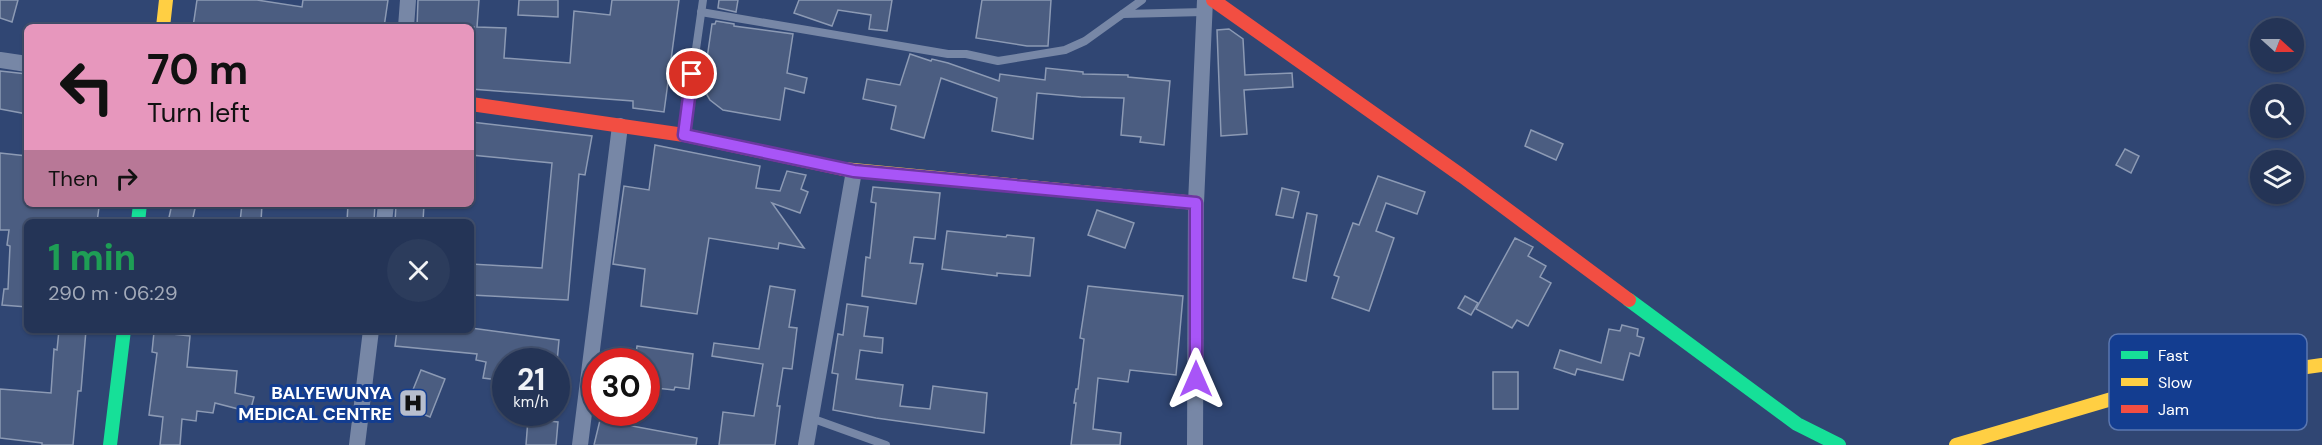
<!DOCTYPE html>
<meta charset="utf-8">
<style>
body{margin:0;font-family:"DM Sans",sans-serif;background:#2c3c5c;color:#f1f3f6;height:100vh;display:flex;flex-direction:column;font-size:22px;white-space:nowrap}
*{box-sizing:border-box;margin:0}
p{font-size:20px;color:#a3aab9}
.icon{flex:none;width:33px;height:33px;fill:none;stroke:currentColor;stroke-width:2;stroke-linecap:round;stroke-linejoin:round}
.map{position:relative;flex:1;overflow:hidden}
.side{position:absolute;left:24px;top:219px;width:450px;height:114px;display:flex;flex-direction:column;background:#243456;border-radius:9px;box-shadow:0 2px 4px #0004,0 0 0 2px #414f6c}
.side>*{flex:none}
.guide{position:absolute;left:24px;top:24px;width:450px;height:183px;border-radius:9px;box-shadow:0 2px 4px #0004,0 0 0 2px #414f6c;background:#e797bd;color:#111;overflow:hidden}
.needle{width:39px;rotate:111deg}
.buttons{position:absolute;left:2250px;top:18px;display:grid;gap:12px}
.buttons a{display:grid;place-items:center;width:54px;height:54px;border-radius:50%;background:#243456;box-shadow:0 2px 4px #0004,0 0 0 2px #414f6c;font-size:30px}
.speed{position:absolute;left:492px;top:348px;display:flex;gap:12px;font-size:30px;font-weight:700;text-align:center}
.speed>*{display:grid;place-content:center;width:78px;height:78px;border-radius:50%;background:#243456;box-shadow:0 2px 4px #0004,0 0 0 2px #414f6c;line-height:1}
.speed small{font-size:15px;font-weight:400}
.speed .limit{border:9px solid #d22;background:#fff;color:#111}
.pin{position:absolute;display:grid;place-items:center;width:51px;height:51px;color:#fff;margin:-26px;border:3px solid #fff;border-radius:50%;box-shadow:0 2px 6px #0007}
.me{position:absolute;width:66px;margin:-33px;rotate:0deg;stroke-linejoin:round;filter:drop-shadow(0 0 4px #0008)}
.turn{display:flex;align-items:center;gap:21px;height:126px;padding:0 24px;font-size:27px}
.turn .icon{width:78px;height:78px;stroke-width:2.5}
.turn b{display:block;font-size:42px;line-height:51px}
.then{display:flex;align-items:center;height:57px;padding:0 24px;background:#0003;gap:12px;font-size:22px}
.round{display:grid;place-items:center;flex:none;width:63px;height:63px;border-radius:32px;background:#2c3c5c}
.head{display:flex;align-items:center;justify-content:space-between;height:102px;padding:0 24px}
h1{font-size:36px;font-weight:800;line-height:45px;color:#1e9e55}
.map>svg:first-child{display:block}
.building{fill:#4b5d81;stroke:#8c9ab4;stroke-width:1.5}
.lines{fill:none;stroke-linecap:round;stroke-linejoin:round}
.lane{stroke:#7787a6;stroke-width:8}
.street{stroke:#7787a6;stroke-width:16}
.fast{stroke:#16e098;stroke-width:14}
.slow{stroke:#ffcf43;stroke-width:14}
.jam{stroke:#f24e42;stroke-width:14}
.route-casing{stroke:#6d37a1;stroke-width:15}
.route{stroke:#a855f7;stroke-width:10}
.labels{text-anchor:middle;stroke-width:6;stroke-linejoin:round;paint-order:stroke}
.poi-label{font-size:18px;font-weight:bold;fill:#fff;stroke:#133d90;text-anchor:end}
.key{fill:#133d90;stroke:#5a77b1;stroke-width:1.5}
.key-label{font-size:16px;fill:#fff}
</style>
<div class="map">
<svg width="2322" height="445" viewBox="0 0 2322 445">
<rect width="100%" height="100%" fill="#304673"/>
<!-- building -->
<g class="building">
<path d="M0 0H18L12 22 0 18Z"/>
<path d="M197 0H257L302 7 303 0H388L384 27H193Z"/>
<path d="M418 0H479L477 27 506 28 504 58 570 63 574 11 610 15 612 0H679L664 112 633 108V101L471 89V55H473L474 27H417Z"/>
<path d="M519 0H558V17L518 15Z"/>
<path d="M719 0H738L736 12 718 8Z"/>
<path d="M799 0H892L887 31 869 29 871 15 838 10 832 26 794 13Z"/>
<path d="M982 0H1051L1048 46H1027L976 38Z"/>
<path d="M716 21 734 24V26L793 34 787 73 807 78 804 93 785 88 780 120 723 110 710 100 707 95 704 79 712 24H715Z"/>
<path d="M1229 29 1243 39 1245 75 1292 73 1293 87 1244 90 1247 134 1221 136 1217 30Z"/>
<path d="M910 54 931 61 932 59 948 63 999 81 1000 74 1045 80 1046 68 1083 72V74L1128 75V77L1170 81 1164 145 1140 142 1141 137 1121 135 1124 98 1081 97 1037 93 1033 139 992 131 997 98 941 78 924 138 891 129 896 106 863 99 867 79 900 85Z"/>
<path d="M0 71 27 74V114L0 109Z"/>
<path d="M471 122 592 136 585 175 579 174 568 300 471 295V264L542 268 552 163 471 155Z"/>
<path d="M1531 130 1563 144 1556 160 1525 146Z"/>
<path d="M655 145 760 166 756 188 780 191 787 171 806 175 801 189 808 192 800 213 772 203 804 248 779 243 778 249 709 238 697 314 641 306 645 269 613 264 624 186 649 190Z"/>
<path d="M2125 149 2139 156 2131 173 2116 165Z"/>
<path d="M0 153 27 156V204H98L99 207 97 222H27V307L2 305 4 289H8L10 246 7 245 9 230H0Z"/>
<path d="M1378 176 1425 192 1417 214 1386 203 1376 231 1394 238 1369 311 1332 298 1339 277 1334 275 1353 223 1359 225Z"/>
<path d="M873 187 940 193 935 239 914 237 910 263 923 264 916 304 862 296 866 257 870 258 876 203 871 202Z"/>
<path d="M1282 188 1299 192 1293 218 1276 215Z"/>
<path d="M172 204H196L192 222H168Z"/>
<path d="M242 204H262L261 222H240Z"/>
<path d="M348 204H375L374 222H347Z"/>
<path d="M396 204H424L423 222H395Z"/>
<path d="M1097 210 1134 223 1125 248 1088 235Z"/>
<path d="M1307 213 1317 215 1306 281 1293 278Z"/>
<path d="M947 231 1006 237 1007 235 1034 238 1030 276 997 273V276L942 269Z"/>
<path d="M1515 238 1533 247 1528 256 1546 266 1540 277 1551 283 1528 326 1517 320 1512 328 1476 309Z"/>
<path d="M770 286 795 290 789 327 797 328 792 369 783 368 777 406H780L775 445H719L723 412 754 416 763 364 712 356 714 343 759 349Z"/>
<path d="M1088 286 1183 296 1176 375 1130 370 1128 382 1098 378 1093 429 1121 433 1120 445H1071L1076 403H1074L1076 389H1078L1084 339 1080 338Z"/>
<path d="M1465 296 1478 303 1471 315 1458 308Z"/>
<path d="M847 304 868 307 864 336 883 338 882 353 860 350 856 379 903 385 900 406 930 409 933 386 987 393 984 433 876 418 833 410 838 374 832 373 838 334 843 335Z"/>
<path d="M1622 325 1638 329 1637 336 1644 338 1639 356 1630 353 1623 380 1577 369 1575 375 1554 368 1560 350 1601 363 1609 329 1620 331Z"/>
<path d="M471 328 559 340 557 362H506V381L483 378 486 362 476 360 477 354 395 346 397 330Z"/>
<path d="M59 330H86L81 391H78L73 445H42V443L0 438V389L51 393 54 349 57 350Z"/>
<path d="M154 332 190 336 187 367 237 371 235 393 254 397 250 412 215 403 213 413 197 411 196 421 182 419 180 445H160L163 417 149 415 157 353 152 352Z"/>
<path d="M637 346 693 354 689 389 675 387 674 390 646 387V362H635Z"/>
<path d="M421 370 445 379 430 417 406 407Z"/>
<rect x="1493" y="372" width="25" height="37"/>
<path d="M528 419 558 422 556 445H526Z"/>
<path d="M600 420 697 438 696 445H594Z"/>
</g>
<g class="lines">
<!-- lane -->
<g class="lane">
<path d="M701 12 948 54H966L998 61 1065 50 1085 41 1142 0"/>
<path d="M1123 14 1204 12"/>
<path d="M684 133 703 0"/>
<path d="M811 418 886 445"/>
</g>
<!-- street -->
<g class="street">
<path d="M406 27 408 0"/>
<path d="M0 60 27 64"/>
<path d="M384 222 386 204"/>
<path d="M357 445 371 330"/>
<path d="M580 445 620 126"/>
<path d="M806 445 854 171"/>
<path d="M1195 445 1196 203 1205 0"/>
</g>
<!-- fast -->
<g class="fast">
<path d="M138 222 140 204"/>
<path d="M1629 300 1797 424 1839 445"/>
<path d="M110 445 124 330"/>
</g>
<!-- slow -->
<g class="slow">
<path d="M163 27 166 0"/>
<path d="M843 169 1196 203"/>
<path d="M1956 445 2142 390 2322 365"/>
</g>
<!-- jam -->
<g class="jam">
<path d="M1213 0 1462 176 1629 300"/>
<path d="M471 104 684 135 843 169"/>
</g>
</g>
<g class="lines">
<!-- route casing -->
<g class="route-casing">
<path id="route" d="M692 74 684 135 854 171 1196 203V379"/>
</g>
<!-- route -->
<use href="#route" class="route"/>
</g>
<!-- icons -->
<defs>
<g id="hospital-square" transform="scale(1.5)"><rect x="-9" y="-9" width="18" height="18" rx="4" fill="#b7bece" stroke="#133d90"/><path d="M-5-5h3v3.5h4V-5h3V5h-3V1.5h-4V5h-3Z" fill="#111"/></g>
</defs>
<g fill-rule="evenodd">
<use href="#hospital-square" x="413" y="403"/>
</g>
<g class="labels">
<!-- poi labels -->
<g class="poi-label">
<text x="392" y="399">BALYEWUNYA<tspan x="392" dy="21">MEDICAL CENTRE</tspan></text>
</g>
</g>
<!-- legend -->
<rect x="2109" y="334" width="198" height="96" rx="9" class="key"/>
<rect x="2121" y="351" width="27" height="8" fill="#16e098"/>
<rect x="2121" y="378" width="27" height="8" fill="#ffcf43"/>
<rect x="2121" y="405" width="27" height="8" fill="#f24e42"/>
<g class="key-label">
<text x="2158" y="361">Fast</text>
<text x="2158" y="388">Slow</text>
<text x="2158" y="415">Jam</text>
</g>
</svg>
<div class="buttons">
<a><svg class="needle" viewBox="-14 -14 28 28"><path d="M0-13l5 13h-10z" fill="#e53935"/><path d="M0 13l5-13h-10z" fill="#a3aab9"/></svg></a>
<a><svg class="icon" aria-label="search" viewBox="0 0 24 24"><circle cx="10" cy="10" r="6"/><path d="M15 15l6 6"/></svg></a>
<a><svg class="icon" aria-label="layers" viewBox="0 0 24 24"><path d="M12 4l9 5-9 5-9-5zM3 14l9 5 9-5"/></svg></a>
</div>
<div class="speed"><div>21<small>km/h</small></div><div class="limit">30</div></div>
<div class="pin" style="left:692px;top:74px;background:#d93025"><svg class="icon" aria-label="arrive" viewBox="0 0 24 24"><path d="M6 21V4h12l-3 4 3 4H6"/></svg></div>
<svg class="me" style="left:1196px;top:379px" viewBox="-20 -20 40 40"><path d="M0-17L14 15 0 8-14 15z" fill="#a855f7" stroke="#fff" stroke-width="4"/></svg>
<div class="guide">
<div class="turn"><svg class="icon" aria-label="left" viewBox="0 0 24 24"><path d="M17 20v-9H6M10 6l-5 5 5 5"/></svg><div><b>70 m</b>Turn left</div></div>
<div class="then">Then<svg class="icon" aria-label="right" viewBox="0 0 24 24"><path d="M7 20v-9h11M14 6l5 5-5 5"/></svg></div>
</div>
<section class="side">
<div class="head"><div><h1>1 min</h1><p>290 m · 06:29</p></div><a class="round"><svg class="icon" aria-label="close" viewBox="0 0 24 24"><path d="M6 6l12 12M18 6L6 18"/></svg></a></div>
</section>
</div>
